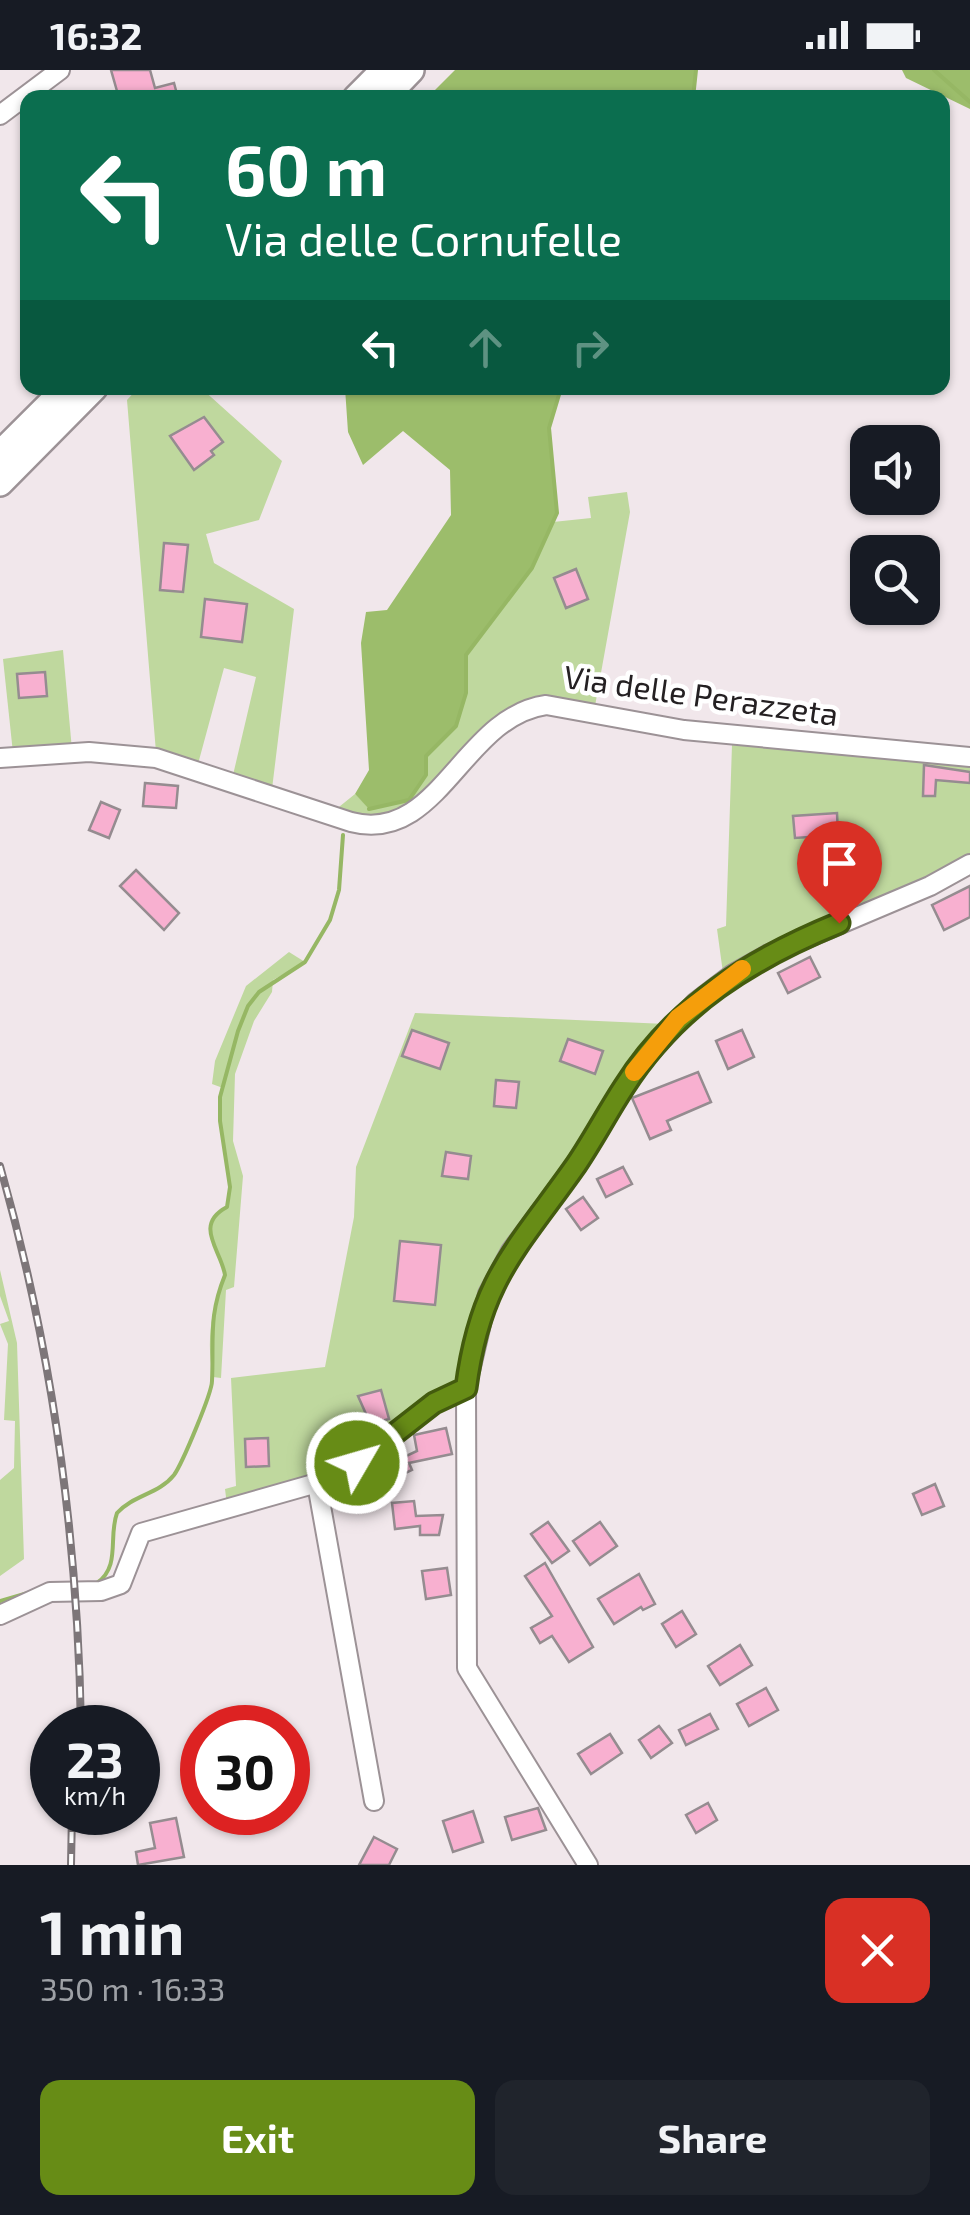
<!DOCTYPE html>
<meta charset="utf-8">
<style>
body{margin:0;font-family:"Exo 2",sans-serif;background:#20242c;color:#f1f3f6;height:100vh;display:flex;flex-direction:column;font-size:38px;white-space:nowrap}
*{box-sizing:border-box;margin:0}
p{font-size:32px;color:#9ea1a6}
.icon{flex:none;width:55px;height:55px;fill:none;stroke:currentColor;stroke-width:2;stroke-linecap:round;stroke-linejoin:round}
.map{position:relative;height:1795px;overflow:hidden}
.panel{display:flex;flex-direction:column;background:#171b24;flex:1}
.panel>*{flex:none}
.banner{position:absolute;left:20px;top:20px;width:930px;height:305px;border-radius:20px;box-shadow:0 2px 8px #0004;background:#0b6e4f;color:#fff;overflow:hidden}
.controls{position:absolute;left:850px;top:355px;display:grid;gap:20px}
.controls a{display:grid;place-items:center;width:90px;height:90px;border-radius:20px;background:#171b24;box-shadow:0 2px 8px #0004;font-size:50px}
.speed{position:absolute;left:30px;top:1635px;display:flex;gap:20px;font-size:50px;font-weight:700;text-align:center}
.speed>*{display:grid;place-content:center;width:130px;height:130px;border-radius:50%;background:#171b24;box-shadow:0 2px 8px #0004;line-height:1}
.speed small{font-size:25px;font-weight:400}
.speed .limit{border:15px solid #d22;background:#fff;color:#111}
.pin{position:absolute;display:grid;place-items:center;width:85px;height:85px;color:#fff;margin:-102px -42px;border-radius:50% 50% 50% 0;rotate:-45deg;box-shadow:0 0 10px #0007}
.pin .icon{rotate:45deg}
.me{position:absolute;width:110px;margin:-55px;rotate:52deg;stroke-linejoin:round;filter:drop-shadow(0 0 8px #0008)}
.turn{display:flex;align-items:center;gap:35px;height:210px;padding:0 40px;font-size:45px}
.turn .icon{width:130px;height:130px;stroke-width:2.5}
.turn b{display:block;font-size:70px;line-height:85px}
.lanes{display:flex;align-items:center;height:95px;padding:0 40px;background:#0003;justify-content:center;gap:50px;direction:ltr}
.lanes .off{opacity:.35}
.round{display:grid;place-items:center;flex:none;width:105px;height:105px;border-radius:20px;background:#20242c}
.summary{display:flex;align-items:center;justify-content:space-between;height:170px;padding:0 40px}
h1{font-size:60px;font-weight:700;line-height:75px}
.cta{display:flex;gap:20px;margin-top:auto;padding:20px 40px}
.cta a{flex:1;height:115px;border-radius:20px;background:#678c16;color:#fff;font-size:40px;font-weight:700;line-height:115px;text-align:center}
.cta a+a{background:#20242c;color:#f1f3f6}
.status{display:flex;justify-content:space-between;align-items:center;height:70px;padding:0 50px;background:#171b24;direction:ltr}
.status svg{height:28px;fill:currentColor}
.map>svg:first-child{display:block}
.green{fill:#bfd89e}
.forest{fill:#9cbd6b}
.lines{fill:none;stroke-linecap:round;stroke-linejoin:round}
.stream{stroke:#96b764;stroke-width:4}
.building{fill:#f8b0d0;stroke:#958c90;stroke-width:2.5}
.minor-casing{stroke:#9c9296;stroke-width:22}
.highway-casing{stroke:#9c9296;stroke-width:30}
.minor{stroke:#fff;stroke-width:18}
.highway{stroke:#fff;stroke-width:25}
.rail-casing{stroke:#7d7679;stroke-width:8}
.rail{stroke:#fff;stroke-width:4;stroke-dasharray:11;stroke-linecap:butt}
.route-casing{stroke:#435b0e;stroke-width:25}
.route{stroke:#678c16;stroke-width:18}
.slow{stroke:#f59e0b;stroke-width:18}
.labels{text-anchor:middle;stroke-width:9;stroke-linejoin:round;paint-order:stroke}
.street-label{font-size:32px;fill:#242022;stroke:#fff}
</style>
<div class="status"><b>16:32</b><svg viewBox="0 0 49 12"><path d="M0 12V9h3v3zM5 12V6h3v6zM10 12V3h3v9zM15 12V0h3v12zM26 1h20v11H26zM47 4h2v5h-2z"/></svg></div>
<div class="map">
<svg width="970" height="1795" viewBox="0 0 970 1795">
<rect width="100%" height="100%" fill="#f1e7eb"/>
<!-- green -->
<g class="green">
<path d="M138 318H201L282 391 259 450 206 464 214 493 294 539 272 719 233 705 256 607 224 598 198 694 156 682 127 330Z"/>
<path d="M627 422 630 442 595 636 548 625 538 627 473 668 443 709 389 749 334 741 355 724 370 739 456 656 466 623V585L532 498 553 452 591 448 588 427Z"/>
<path d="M63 580 72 680 13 683 3 589Z"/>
<path d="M732 675 970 696V791L723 903 717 859 726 856Z"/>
<path d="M289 882 305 892 273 910 272 922 254 951 235 1004 233 1071 243 1106 234 1217 226 1220 221 1308 213 1307C206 1271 211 1238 225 1205 220 1179 193 1155 227 1136 234 1096 213 1057 223 1018L212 1014 215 991 246 916Z"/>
<path d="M415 943 666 954 648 971 623 1005 599 1051 497 1186 454 1312 438 1329 339 1403 227 1435 225 1419 236 1416 231 1308 325 1297 354 1147 356 1097Z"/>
<path d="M0 1200 17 1273 24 1489 0 1506V1410L14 1398 15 1351 4 1350 8 1274 0 1254 9 1251 0 1226Z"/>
</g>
<!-- forest -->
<g class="forest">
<path d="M455 0H696L693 27H428Z"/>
<path d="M902 0H970V39L906 8Z"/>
<path d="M345 318H561L549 358 557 443 532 498 466 585V623L456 656 427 686 426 705 409 730 369 739 355 724 369 700 361 573 366 542 387 540 451 445 450 400 403 361 363 395 348 362Z"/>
</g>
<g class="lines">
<!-- stream -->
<g class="stream">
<path d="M934 0 970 32"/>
<path d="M693 28 696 0"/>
<path d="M369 739 409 730 426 705V686L456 656 466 623V585L532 498 557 443 549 358 561 318"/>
<path d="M97 1513C121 1496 108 1467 117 1443 133 1425 159 1424 174 1405 182 1394 212 1323 212 1311 214 1269 208 1247 225 1205 221 1180 193 1155 227 1137L230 1117 220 1051V1027L238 961 248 936 259 922 305 892 330 850 339 820 343 765"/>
<path d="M0 1531 38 1520"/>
</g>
</g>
<!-- building -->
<g class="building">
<path d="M111 0H150L155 18 174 13 178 28H119Z"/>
<path d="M204 347 223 372 211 381 214 385 194 400 170 366Z"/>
<path d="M164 473 188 475 183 522 160 520Z"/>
<path d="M576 499 588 529 566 538 554 508Z"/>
<path d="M205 529 247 534 242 572 201 567Z"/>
<path d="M45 602 47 626 19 628 17 604Z"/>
<path d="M924 695 970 702V713L936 710 935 726H923Z"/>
<path d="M145 713 178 716 176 738 143 736Z"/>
<path d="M101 732 120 740 109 768 89 760Z"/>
<path d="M837 743 838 765 795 768 793 746Z"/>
<path d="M136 800 179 843 164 860 120 816Z"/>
<path d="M970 816V847L944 860 932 835Z"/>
<path d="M810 887 820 907 788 923 778 903Z"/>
<path d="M412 960 449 973 440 999 402 986Z"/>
<path d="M742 960 754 987 728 999 716 971Z"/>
<path d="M568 969 603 981 595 1004 560 991Z"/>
<path d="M698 1002 711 1032 667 1051 671 1060 650 1069 632 1028Z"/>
<path d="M496 1010 519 1012 516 1038 494 1036Z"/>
<path d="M446 1082 471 1086 468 1109 442 1106Z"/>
<path d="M623 1097 632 1114 606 1127 597 1109Z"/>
<path d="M583 1127 598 1148 581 1160 566 1139Z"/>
<path d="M400 1171 441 1175 435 1235 394 1231Z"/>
<path d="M381 1320 389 1349 382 1351 383 1356 374 1362 358 1326Z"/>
<path d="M446 1358 452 1384 409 1393 412 1400 395 1408 389 1394 417 1381 414 1365Z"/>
<path d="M268 1368 269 1396 246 1397 245 1369Z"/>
<path d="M935 1414 944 1436 922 1445 913 1424Z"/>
<path d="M414 1431 416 1446 443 1445 439 1465H420V1456L395 1459 392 1433Z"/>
<path d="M548 1452 569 1481 552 1493 531 1464Z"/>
<path d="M600 1452 617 1476 590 1495 573 1471Z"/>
<path d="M545 1493 593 1577 569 1592 552 1566 540 1573 531 1558 552 1546 525 1506Z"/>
<path d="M447 1498 451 1525 426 1529 422 1501Z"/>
<path d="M639 1504 655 1534 643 1540 641 1537 614 1554 598 1529Z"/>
<path d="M682 1541 696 1564 676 1577 662 1554Z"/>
<path d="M740 1575 752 1595 720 1615 708 1596Z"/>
<path d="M766 1618 778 1640 749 1656 737 1634Z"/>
<path d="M710 1644 718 1659 686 1675 679 1660Z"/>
<path d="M659 1656 672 1673 651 1688 639 1670Z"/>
<path d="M610 1664 622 1683 591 1704 578 1684Z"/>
<path d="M708 1733 717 1750 696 1763 686 1745Z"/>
<path d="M538 1738 546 1760 512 1770 505 1747Z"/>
<path d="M473 1741 483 1772 453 1782 443 1751Z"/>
<path d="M176 1748 184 1787 138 1795 136 1782 155 1778 150 1753Z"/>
<path d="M374 1767 397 1779 389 1795H359Z"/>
</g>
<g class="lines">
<!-- minor casing -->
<g class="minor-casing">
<g id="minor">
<path d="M0 45 60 0"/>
<path d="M0 688 89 682 156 688 351 752C439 775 462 647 546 635L684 660 970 687"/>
<path d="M317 1414 374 1731"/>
<path d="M0 1545 50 1522 101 1521 121 1514 141 1463 331 1409 439 1330 466 1318"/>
<path d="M588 1795 467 1598 466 1318 488 1224 511 1181 582 1086 634 1001 695 933 733 904 767 885 930 816 970 794"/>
</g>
</g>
<!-- highway casing -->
<g class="highway-casing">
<g id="highway">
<path d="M356 28 384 0"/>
<path d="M384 28 411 0"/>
<path d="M0 384 66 318"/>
<path d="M0 413 94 318"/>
</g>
</g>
<!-- minor -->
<use href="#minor" class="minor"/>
<!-- highway -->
<use href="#highway" class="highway"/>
<!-- rail casing -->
<g class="rail-casing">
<g id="rail">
<path d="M0 1096C52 1279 78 1467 81 1658"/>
<path d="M71 1795 72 1742"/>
</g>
</g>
<!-- rail -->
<use href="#rail" class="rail"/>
</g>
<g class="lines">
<!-- route casing -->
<g class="route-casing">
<path id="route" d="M357 1393 434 1333 466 1318C480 1209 517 1179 576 1095 593 1070 607 1043 624 1017 676 935 751 889 839 853"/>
</g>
<!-- route -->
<use href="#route" class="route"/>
<!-- slow -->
<path class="slow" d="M634 1002 678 948 742 899"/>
</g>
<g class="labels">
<!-- street labels -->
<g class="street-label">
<text transform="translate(701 626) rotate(8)" y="11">Via delle Perazzeta</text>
</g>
</g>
</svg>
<div class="controls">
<a><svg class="icon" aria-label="sound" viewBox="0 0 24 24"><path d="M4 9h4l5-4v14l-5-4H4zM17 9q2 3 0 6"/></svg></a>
<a><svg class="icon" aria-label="search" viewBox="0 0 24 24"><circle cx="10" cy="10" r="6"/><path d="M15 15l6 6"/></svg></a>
</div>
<div class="speed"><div>23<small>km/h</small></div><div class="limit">30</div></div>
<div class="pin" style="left:839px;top:853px;background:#d93025"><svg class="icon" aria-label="arrive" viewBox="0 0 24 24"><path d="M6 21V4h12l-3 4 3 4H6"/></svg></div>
<svg class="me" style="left:357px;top:1393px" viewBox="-20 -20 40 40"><circle r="17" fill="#678c16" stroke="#fff" stroke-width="3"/><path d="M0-11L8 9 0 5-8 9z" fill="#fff"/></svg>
<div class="banner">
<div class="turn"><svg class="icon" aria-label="left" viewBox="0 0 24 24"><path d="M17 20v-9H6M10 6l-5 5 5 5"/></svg><div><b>60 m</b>Via delle Cornufelle</div></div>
<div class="lanes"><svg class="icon" aria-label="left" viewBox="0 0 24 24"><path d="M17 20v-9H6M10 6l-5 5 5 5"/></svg><svg class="icon off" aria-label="ahead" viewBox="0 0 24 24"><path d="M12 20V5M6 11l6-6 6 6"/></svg><svg class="icon off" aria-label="right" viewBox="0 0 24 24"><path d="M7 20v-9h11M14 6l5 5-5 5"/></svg></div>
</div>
</div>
<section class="panel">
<div class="summary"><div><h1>1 min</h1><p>350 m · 16:33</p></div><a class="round" style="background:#d93025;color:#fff"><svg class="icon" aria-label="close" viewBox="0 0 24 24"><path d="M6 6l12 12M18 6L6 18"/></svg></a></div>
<div class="cta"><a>Exit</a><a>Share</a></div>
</section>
